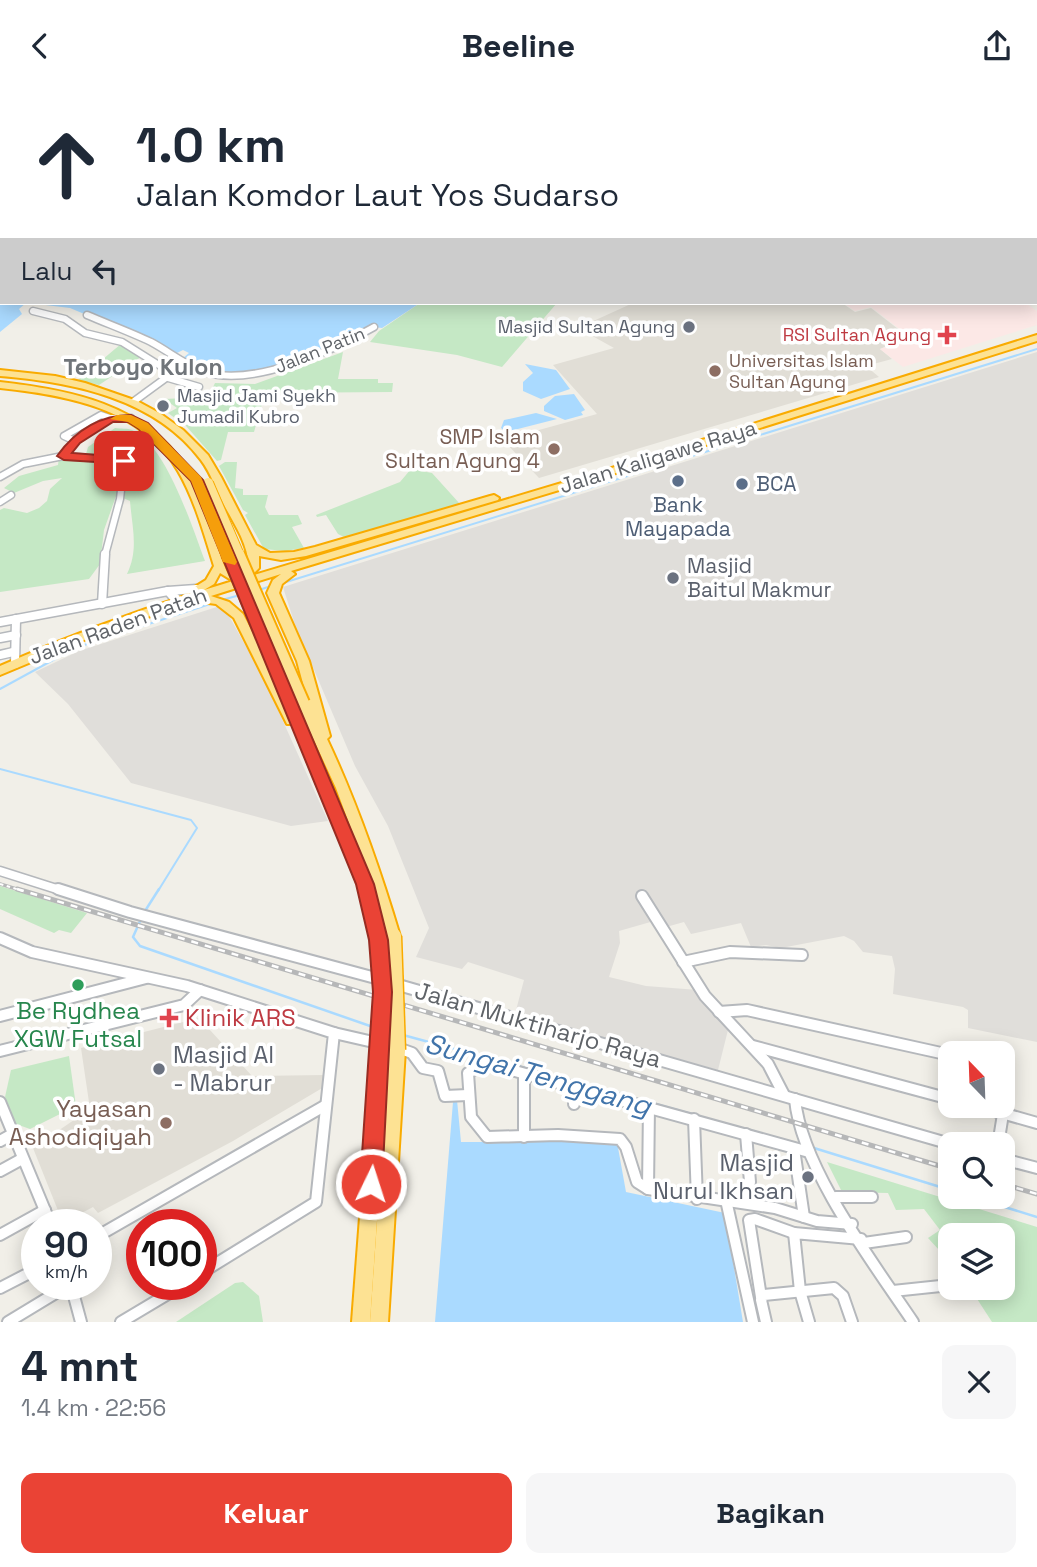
<!DOCTYPE html>
<html lang="id">
<meta charset="utf-8">
<style>
body{margin:0;font-family:"Space Grotesk",sans-serif;background:#f6f6f7;color:#1f2937;height:100vh;display:flex;flex-direction:column;font-size:26px;white-space:nowrap}
*{box-sizing:border-box;margin:0}
p{font-size:23px;color:#747a83}
.icon{flex:none;width:38px;height:38px;fill:none;stroke:currentColor;stroke-width:2;stroke-linecap:round;stroke-linejoin:round}
.map{position:relative;height:1231px;overflow:hidden}
.drawer{display:flex;flex-direction:column;background:#fff;flex:1}
.drawer>*{flex:none}
.banner{position:absolute;left:0px;top:0px;width:1038px;height:214px;box-shadow:0 4px 18px #0003;background:#fff;color:#1f2937;overflow:hidden}
.needle{width:46px;rotate:337deg}
.buttons{position:absolute;left:938px;top:950px;display:grid;gap:14px}
.buttons a{display:grid;place-items:center;width:77px;height:77px;border-radius:14px;background:#fff;box-shadow:0 4px 18px #0003;font-size:35px}
.speed{position:absolute;left:21px;top:1118px;display:flex;gap:14px;font-size:35px;font-weight:700;text-align:center}
.speed>*{display:grid;place-content:center;width:91px;height:91px;border-radius:50%;background:#fff;box-shadow:0 4px 18px #0003;line-height:1}
.speed small{font-size:18px;font-weight:400}
.speed .limit{border:10px solid #d22;background:#fff;color:#111}
.pin{position:absolute;display:grid;place-items:center;width:60px;height:60px;color:#fff;margin:-30px;border-radius:14px;box-shadow:0 4px 10px #0006}
.me{position:absolute;width:77px;margin:-38px;rotate:4deg;stroke-linejoin:round;filter:drop-shadow(0 0 5px #0008)}
.turn{display:flex;align-items:center;gap:24px;height:147px;padding:0 21px;font-size:32px}
.turn .icon{width:91px;height:91px;stroke-width:2.5}
.turn b{display:block;font-size:49px;line-height:60px}
.then{display:flex;align-items:center;height:66px;padding:0 21px;background:#0003;gap:14px;font-size:26px}
.round{display:grid;place-items:center;flex:none;width:74px;height:74px;border-radius:14px;background:#f6f6f7}
.summary{display:flex;align-items:center;justify-content:space-between;height:119px;padding:0 21px}
h1{font-size:42px;font-weight:700;line-height:52px}
.action{display:flex;gap:14px;margin-top:auto;padding:14px 21px}
.action a{flex:1;height:80px;border-radius:14px;background:#ea4335;color:#fff;font-size:28px;font-weight:700;line-height:80px;text-align:center}
.action a+a{background:#f6f6f7;color:#1f2937}
header{display:flex;justify-content:space-between;align-items:center;height:91px;padding:0 21px;background:#fff;font-size:32px;font-weight:700}
.map>svg:first-child{display:block}
.industrial{fill:#e0deda}
.education{fill:#e1ded6}
.medical{fill:#fce8e6}
.green{fill:#c5e8c5}
.water{fill:#aadaff}
.lines{fill:none;stroke-linecap:round;stroke-linejoin:round}
.stream-far1{stroke:#aadaff;stroke-width:2}
.stream{stroke:#aadaff;stroke-width:2.5}
.minor-far2-casing{stroke:#b5b8bc;stroke-width:9}
.minor-far1-casing{stroke:#b5b8bc;stroke-width:11}
.minor-casing{stroke:#b5b8bc;stroke-width:14}
.highway-casing{stroke:#f9ab00;stroke-width:4}
.minor-far2{stroke:#fff;stroke-width:6}
.minor-far1{stroke:#fff;stroke-width:8}
.minor{stroke:#fff;stroke-width:10}
.highway{fill:#fde293;fill-rule:evenodd}
.rail-far1-casing{stroke:#b6b7b8;stroke-width:3.5}
.rail-casing{stroke:#b6b7b8;stroke-width:5}
.rail-far1{stroke:#fff;stroke-width:2;stroke-dasharray:3.5;stroke-linecap:butt}
.rail{stroke:#fff;stroke-width:2.5;stroke-dasharray:7;stroke-linecap:butt}
.highway-bridge-far2-casing{stroke:#f9ab00;stroke-width:12;stroke-linecap:butt}
.highway-bridge-far1-casing{stroke:#f9ab00;stroke-width:16;stroke-linecap:butt}
.highway-bridge-casing{stroke:#f9ab00;stroke-width:19;stroke-linecap:butt}
.highway-bridge-far2{stroke:#fde293;stroke-width:10}
.highway-bridge-far1{stroke:#fde293;stroke-width:12}
.highway-bridge{stroke:#fde293;stroke-width:16}
.route{fill:#ea4335;stroke:#982c22;stroke-width:2}
.slow{fill:#f59e0b}
.worship-dot{fill:#6b7280;stroke:#fff;stroke-width:2.5}
.health-dot{fill:#e0444e;stroke:#fff;stroke-width:2.5}
.education-dot{fill:#8d6e63;stroke:#fff;stroke-width:2.5}
.service-dot{fill:#5c6f8a;stroke:#fff;stroke-width:2.5}
.leisure-dot{fill:#2e9e5b;stroke:#fff;stroke-width:2.5}
.labels{text-anchor:middle;stroke-width:7;stroke-linejoin:round;paint-order:stroke}
.far-worship-label{font-size:18px;fill:#5b616d;stroke:#fff;text-anchor:end}
.far-health-label{font-size:18px;fill:#be3a42;stroke:#fff;text-anchor:end}
.far-street-label{font-size:18px;fill:#5f6368;stroke:#fff}
.far-education-label{font-size:18px;fill:#785e54;stroke:#fff;text-anchor:start}
.education-label{font-size:21px;fill:#785e54;stroke:#fff;text-anchor:end}
.street-label{font-size:21px;fill:#5f6368;stroke:#fff}
.service-label{font-size:21px;fill:#4e5e75;stroke:#fff;text-anchor:start}
.worship-label{font-size:21px;fill:#5b616d;stroke:#fff;text-anchor:start}
.far-district-label{font-size:23px;font-weight:bold;fill:#70757a;stroke:#fff}
.near-leisure-label{font-size:24px;fill:#27864d;stroke:#fff}
.near-health-label{font-size:24px;fill:#be3a42;stroke:#fff;text-anchor:start}
.near-street-label{font-size:24px;fill:#5f6368;stroke:#fff}
.near-worship-label{font-size:24px;fill:#5b616d;stroke:#fff;text-anchor:start}
.near-education-label{font-size:24px;fill:#785e54;stroke:#fff;text-anchor:end}
.near-water-label{font-size:28px;font-style:italic;fill:#4174aa;stroke:#fff}
</style>
<header><svg class="icon" aria-label="back" viewBox="0 0 24 24"><path d="M15 5l-7 7 7 7"/></svg>Beeline<svg class="icon" aria-label="share" viewBox="0 0 24 24"><path d="M12 15V3M7 8l5-5 5 5M5 13v7h14v-7"/></svg></header>
<div class="map">
<svg width="1037" height="1231" viewBox="0 0 1037 1231">
<rect width="100%" height="100%" fill="#f1efe8"/>
<!-- industrial -->
<g class="industrial">
<path d="M1037 261V951L968 937V919L963 916 893 903 895 878 892 865 863 861 854 850 844 845 781 857 766 854 751 856 741 832 691 843 684 831 666 836 661 828 619 840 620 852 609 886 646 895 698 899 728 939 718 979 515 923 524 889 468 871 462 878 416 866 429 837 388 735 355 675 326 607 295 534 283 496Z"/>
<path d="M223 514 264 588 328 730 291 735 131 692 68 613 35 581 79 560Z"/>
</g>
<!-- education -->
<g class="education">
<path d="M633 212H842L855 221 871 217 902 241 878 248 887 255 880 258 892 268 866 275 879 286 539 387 503 349 597 323 553 274 614 257 578 237Z"/>
<path d="M199 927 252 985 325 984 324 996 233 1050 98 1122 93 1116 63 1132 33 1057 90 1018 81 957Z"/>
</g>
<!-- medical -->
<path class="medical" d="M843 212H1026L1037 220V234L903 276 880 258 888 255 878 248 902 240 871 216 855 220Z"/>
<!-- green -->
<g class="green">
<path d="M420 212H557L502 276 457 264 370 251 379 240Z"/>
<path d="M121 253 141 266 99 294 78 289Z"/>
<path d="M343 261 338 288H378V292H393L392 301 265 302 254 341H228L221 369 217 370 186 335 168 322 177 317 164 308 208 306 215 292 255 293Z"/>
<path d="M115 337C120 338 128 337 132 339 166 353 192 436 205 470L127 483C139 459 132 436 130 410L123 407 127 367 86 363 88 356Z"/>
<path d="M59 367 122 370 121 391 104 439 100 473 89 488 0 501V419L4 417 27 422 39 417 47 410 50 398 62 387 43 390 14 402 4 397 19 385 58 374Z"/>
<path d="M225 371H237L235 397 243 398V404H268L265 416 269 424H298L302 433 292 436 304 457 285 460 264 458 245 424 248 422 243 419 219 375Z"/>
<path d="M411 378 432 382 460 413 344 446 338 443 326 424 317 426 316 424 400 391Z"/>
<path d="M0 795 87 822 71 842 59 839 54 842 0 818Z"/>
<path d="M69 965 76 1015 30 1038 16 1033 5 1006 11 979Z"/>
<path d="M827 1071 1037 1136V1231H992L970 1197H1003V1144H950V1171L928 1147 940 1139 924 1118 896 1119 888 1102 842 1101Z"/>
<path d="M243 1191 259 1205 263 1231H176L235 1192Z"/>
</g>
<!-- water -->
<g class="water">
<path d="M0 0H327L337 2H2V212H26L19 218 22 223 0 241Z"/>
<path d="M371 0H764L376 2Z"/>
<path d="M29 212H420L382 237 374 236C332 259 261 289 213 281 202 280 192 272 183 267L189 262 183 259 177 262 70 217Z"/>
<path d="M525 273 556 279 570 298 541 308 523 300V291L533 282Z"/>
<path d="M574 303 585 319 581 321 583 324 565 329 544 320V315L555 305Z"/>
<path d="M536 322 557 328 506 341 501 337 504 329Z"/>
<path d="M457 1009 461 1051H617L626 1101 725 1122 743 1231H435L453 1011Z"/>
</g>
<g class="lines">
<!-- stream-far1 -->
<g class="stream-far1">
<path d="M283 492 1037 258"/>
<path d="M259 499 271 495"/>
<path d="M222 509 240 504"/>
<path d="M0 598 75 557 213 512"/>
<path d="M0 678 191 729 197 737 158 800"/>
</g>
<!-- stream -->
<g class="stream">
<path d="M145 820 159 798"/>
<path d="M141 828 133 846 140 855 373 936"/>
<path d="M403 944 573 990"/>
<path d="M578 991 647 1011"/>
<path d="M652 1012 691 1023"/>
<path d="M814 1057 950 1099"/>
<path d="M972 1106 1037 1126"/>
</g>
<!-- minor-far2 casing -->
<g class="minor-far2-casing">
<g id="minor-far2">
<path d="M33 220 65 228 85 242 122 251 170 281"/>
<path d="M87 224C108 233 130 241 151 251 168 260 184 273 202 280 250 298 332 260 374 236"/>
<path d="M165 286 199 296"/>
<path d="M133 311 185 273"/>
<path d="M75 350 64 345 101 324 110 327"/>
<path d="M63 365 121 369 124 372 120 408 105 464"/>
<path d="M0 386 23 373 63 365 76 349 110 327H131"/>
<path d="M0 411 11 404"/>
</g>
</g>
<!-- minor-far1 casing -->
<g class="minor-far1-casing">
<g id="minor-far1">
<path d="M168 500 196 498"/>
<path d="M102 513 105 463"/>
<path d="M0 531 168 500 174 507"/>
<path d="M0 547 16 544"/>
<path d="M0 564 13 561"/>
<path d="M15 573 16 528"/>
<path d="M0 780 63 800"/>
</g>
</g>
<!-- minor casing -->
<g class="minor-casing">
<g id="minor">
<path d="M58 798 130 821 383 889"/>
<path d="M642 805 705 905 768 973 784 1004"/>
<path d="M0 847 32 861 187 895 334 942 316 1111 201 1182"/>
<path d="M683 871 730 861 802 864"/>
<path d="M395 893 954 1054"/>
<path d="M719 921 747 919 950 964"/>
<path d="M0 925 146 887"/>
<path d="M334 942 382 953"/>
<path d="M753 955 950 1008"/>
<path d="M395 956 412 962 423 977 438 980 445 1005 468 1004"/>
<path d="M0 960 184 914 200 899"/>
<path d="M524 983V1046"/>
<path d="M795 1008C801 1077 874 1173 913 1231"/>
<path d="M0 1011 51 1134"/>
<path d="M574 1013 575 994"/>
<path d="M977 1015 1037 1032"/>
<path d="M694 1028 697 1108"/>
<path d="M0 1050 11 1044"/>
<path d="M998 1054 1003 1023"/>
<path d="M794 1058 804 1126"/>
<path d="M809 1061 486 972 468 982 471 1026 487 1046 558 1044 620 1048 626 1056 637 1091 648 1098 775 1117 817 1130 852 1133"/>
<path d="M1003 1068 1037 1077"/>
<path d="M0 1080 22 1068"/>
<path d="M648 1098 649 1015"/>
<path d="M836 1106H872"/>
<path d="M726 1109 753 1231"/>
<path d="M745 1112 750 1091 746 1043"/>
<path d="M0 1144 45 1119"/>
<path d="M96 1146 326 1014"/>
<path d="M864 1152 906 1146"/>
<path d="M71 1194 81 1231"/>
<path d="M0 1197 37 1178"/>
<path d="M893 1200 950 1194"/>
<path d="M761 1206 749 1129 755 1128 794 1142"/>
<path d="M8 1231 69 1194"/>
<path d="M121 1231 183 1194"/>
<path d="M766 1231 761 1209 764 1204 834 1197 843 1205 852 1231"/>
<path d="M809 1231 800 1200 794 1142 861 1148"/>
</g>
</g>
<!-- highway casing -->
<g class="highway-casing">
<g id="highway">
<path d="M1037 244V250L642 374 291 480 295 483 282 493 279 502 309 570 330 645 327 648C357 712 380 778 400 845L398 849 393 851 388 849 386 845 378 818 386 849 384 853 379 855 374 853 372 849 358 794 294 633H287L234 527 216 513 194 510 101 542 0 584V575C64 547 128 523 194 502L190 499 206 489 214 475C204 443 195 409 178 380 142 317 66 304 0 297V291C70 299 144 313 185 375 198 395 206 417 213 440 217 450 219 467 226 475 230 480 233 482 239 483L249 476C248 452 234 433 223 412 216 398 211 382 201 369 155 307 72 291 0 285V279L55 285 85 292 137 310 161 323 183 339 208 364 221 386 256 454 270 462 294 461 315 456 490 405 494 404 499 407 498 409 306 465 281 469 259 465V477L251 485 635 370ZM220 482 233 490 204 499 214 493ZM281 483 273 489 267 502 297 570 308 611 303 608 299 609 298 614 293 612 289 613 243 523 229 511 211 505ZM300 619 336 697 367 781Z"/>
<path d="M381 949 386 951 389 956 370 1231H352L373 956 376 951Z"/>
<path d="M397 952 402 954 405 959 388 1231H370L389 959 392 954Z"/>
</g>
</g>
<!-- minor-far2 -->
<use href="#minor-far2" class="minor-far2"/>
<!-- minor-far1 -->
<use href="#minor-far1" class="minor-far1"/>
<!-- minor -->
<use href="#minor" class="minor"/>
<!-- highway -->
<use href="#highway" class="highway"/>
<!-- rail-far1 casing -->
<g class="rail-far1-casing">
<path id="rail-far1" d="M0 793 23 800"/>
</g>
<!-- rail casing -->
<g class="rail-casing">
<g id="rail">
<path d="M17 798 950 1078"/>
<path d="M1003 1093 1037 1103"/>
</g>
</g>
<!-- rail-far1 -->
<use href="#rail-far1" class="rail-far1"/>
<!-- rail -->
<use href="#rail" class="rail"/>
<!-- highway-bridge-far2 casing -->
<g class="highway-bridge-far2-casing">
<g id="highway-bridge-far2">
<path d="M197 389 229 464"/>
<path d="M208 392 239 464"/>
</g>
</g>
<!-- highway-bridge-far1 casing -->
<g class="highway-bridge-far1-casing">
<g id="highway-bridge-far1">
<path d="M228 463 293 616"/>
<path d="M238 463 303 612"/>
</g>
</g>
<!-- highway-bridge casing -->
<g class="highway-bridge-casing">
<g id="highway-bridge">
<path d="M393 845 397 959"/>
<path d="M379 849 383 901 381 956"/>
</g>
</g>
<!-- highway-bridge-far2 -->
<use href="#highway-bridge-far2" class="highway-bridge-far2"/>
<!-- highway-bridge-far1 -->
<use href="#highway-bridge-far1" class="highway-bridge-far1"/>
<!-- highway-bridge -->
<use href="#highway-bridge" class="highway-bridge"/>
</g>
<!-- route -->
<path class="route" d="M131 324 148 332 203 389 374 793 388 849 392 901 382 1093 379 1101 371 1103 364 1101 360 1093 373 901 369 849 356 793 191 390 139 338 128 331H113L80 352 72 362 124 366 130 370 128 373 64 369 57 365C75 340 99 324 131 324Z"/>
<!-- slow -->
<path class="slow" d="M131 324 148 332 201 386 237 471 235 474 223 471 191 390 139 338 128 331 110 328 117 324Z"/>
<!-- markers -->
<g class="worship-dot">
<circle cx="689" cy="236" r="7"/>
<circle cx="163" cy="315" r="7"/>
<circle cx="673" cy="487" r="7"/>
<circle cx="159" cy="978" r="7"/>
<circle cx="808" cy="1086" r="7"/>
</g>
<g class="health-dot">
<path d="M943.5 233.5h7v7h7v7h-7v7h-7v-7h-7v-7h7z"/>
<path d="M165.5 916.5h7v7h7v7h-7v7h-7v-7h-7v-7h7z"/>
</g>
<g class="education-dot">
<circle cx="715" cy="280" r="7"/>
<circle cx="554" cy="358" r="7"/>
<circle cx="166" cy="1032" r="7"/>
</g>
<g class="service-dot">
<circle cx="678" cy="390" r="7"/>
<circle cx="742" cy="393" r="7"/>
</g>
<circle class="leisure-dot" cx="78" cy="894" r="7"/>
<g class="labels">
<!-- far-worship labels -->
<g class="far-worship-label">
<text x="675" y="242">Masjid Sultan Agung</text>
<text x="177" y="311" text-anchor="start">Masjid Jami Syekh<tspan x="177" dy="21">Jumadil Kubro</tspan></text>
</g>
<!-- far-health labels -->
<g class="far-health-label">
<text x="931" y="250">RSI Sultan Agung</text>
</g>
<!-- far-street labels -->
<g class="far-street-label">
<text transform="translate(320 259) rotate(-22)" y="6">Jalan Patin</text>
</g>
<!-- far-education labels -->
<g class="far-education-label">
<text x="729" y="276">Universitas Islam<tspan x="729" dy="21">Sultan Agung</tspan></text>
</g>
<!-- education labels -->
<g class="education-label">
<text x="540" y="353">SMP Islam<tspan x="540" dy="24">Sultan Agung 4</tspan></text>
</g>
<!-- street labels -->
<g class="street-label">
<text transform="translate(658 366) rotate(-17)" y="7">Jalan Kaligawe Raya</text>
<text transform="translate(118 535) rotate(-20)" y="7">Jalan Raden Patah</text>
</g>
<!-- service labels -->
<g class="service-label">
<text x="756" y="400">BCA</text>
<text x="678" y="421" text-anchor="middle">Bank<tspan x="678" dy="24">Mayapada</tspan></text>
</g>
<!-- worship labels -->
<g class="worship-label">
<text x="687" y="482">Masjid<tspan x="687" dy="24">Baitul Makmur</tspan></text>
</g>
<!-- far-district labels -->
<g class="far-district-label">
<text x="143" y="284">Terboyo Kulon</text>
</g>
<!-- near-leisure labels -->
<g class="near-leisure-label">
<text x="78" y="928">Be Rydhea<tspan x="78" dy="28">XGW Futsal</tspan></text>
</g>
<!-- near-health labels -->
<g class="near-health-label">
<text x="185" y="935">Klinik ARS</text>
</g>
<!-- near-street labels -->
<g class="near-street-label">
<text transform="translate(538 934) rotate(16)" y="8">Jalan Muktiharjo Raya</text>
</g>
<!-- near-worship labels -->
<g class="near-worship-label">
<text x="173" y="972">Masjid Al<tspan x="173" dy="28">- Mabrur</tspan></text>
<text x="794" y="1080" text-anchor="end">Masjid<tspan x="794" dy="28">Nurul Ikhsan</tspan></text>
</g>
<!-- near-education labels -->
<g class="near-education-label">
<text x="152" y="1026">Yayasan<tspan x="152" dy="28">Ashodiqiyah</tspan></text>
</g>
<!-- near-water labels -->
<g class="near-water-label">
<text transform="translate(538 983) rotate(16)" y="10">Sungai Tenggang</text>
</g>
</g>
</svg>
<div class="buttons">
<a><svg class="needle" viewBox="-14 -14 28 28"><path d="M0-13l5 13h-10z" fill="#e53935"/><path d="M0 13l5-13h-10z" fill="#747a83"/></svg></a>
<a><svg class="icon" aria-label="search" viewBox="0 0 24 24"><circle cx="10" cy="10" r="6"/><path d="M15 15l6 6"/></svg></a>
<a><svg class="icon" aria-label="layers" viewBox="0 0 24 24"><path d="M12 4l9 5-9 5-9-5zM3 14l9 5 9-5"/></svg></a>
</div>
<div class="speed"><div>90<small>km/h</small></div><div class="limit">100</div></div>
<div class="pin" style="left:124px;top:370px;background:#d93025"><svg class="icon" aria-label="arrive" viewBox="0 0 24 24"><path d="M6 21V4h12l-3 4 3 4H6"/></svg></div>
<svg class="me" style="left:371px;top:1093px" viewBox="-20 -20 40 40"><circle r="17" fill="#ea4335" stroke="#fff" stroke-width="3"/><path d="M0-11L8 9 0 5-8 9z" fill="#fff"/></svg>
<div class="banner">
<div class="turn"><svg class="icon" aria-label="ahead" viewBox="0 0 24 24"><path d="M12 20V5M6 11l6-6 6 6"/></svg><div><b>1.0 km</b>Jalan Komdor Laut Yos Sudarso</div></div>
<div class="then">Lalu<svg class="icon" aria-label="left" viewBox="0 0 24 24"><path d="M17 20v-9H6M10 6l-5 5 5 5"/></svg></div>
</div>
</div>
<section class="drawer">
<div class="summary"><div><h1>4 mnt</h1><p>1.4 km · 22:56</p></div><a class="round"><svg class="icon" aria-label="close" viewBox="0 0 24 24"><path d="M6 6l12 12M18 6L6 18"/></svg></a></div>
<div class="action"><a>Keluar</a><a>Bagikan</a></div>
</section>
